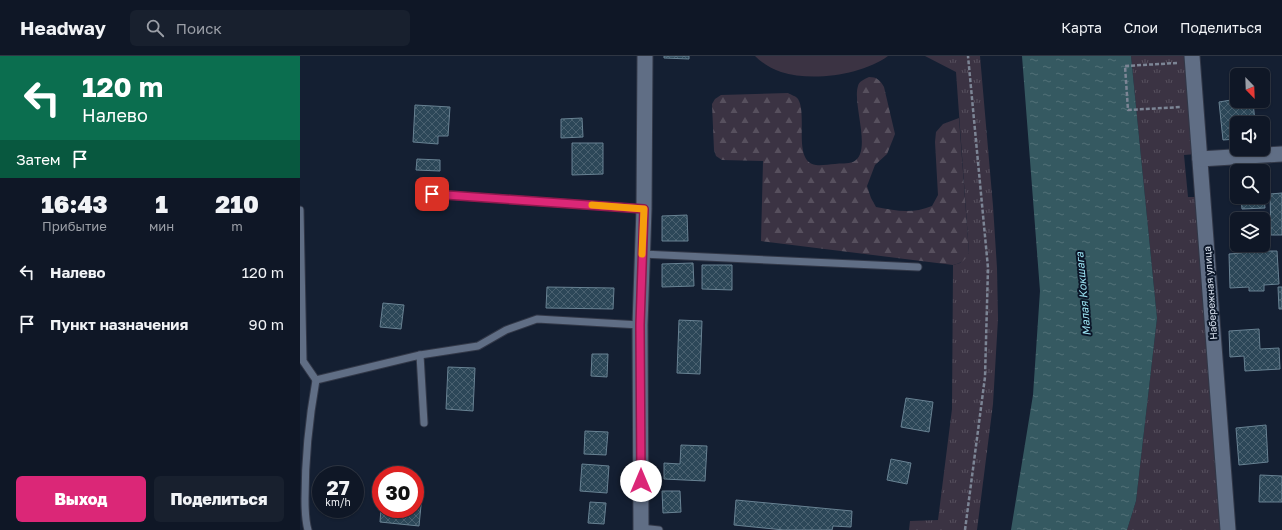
<!DOCTYPE html>
<html lang="ru">
<meta charset="utf-8">
<style>
body{margin:0;font-family:"Golos Text",sans-serif;background:#18202e;color:#f1f3f6;height:100vh;display:flex;flex-direction:column;font-size:15px;white-space:nowrap}
*{box-sizing:border-box;margin:0}
p{font-size:13px;color:#9b9fa7}
.icon{flex:none;width:22px;height:22px;fill:none;stroke:currentColor;stroke-width:2;stroke-linecap:round;stroke-linejoin:round}
.map{position:relative;flex:1;overflow:hidden}
.sheet{display:flex;flex-direction:column;background:#0f1726;width:300px}
.sheet>*{flex:none}
.top-card{background:#0b6e4f;color:#fff;overflow:hidden}
.needle{width:26px;rotate:157deg}
.fabs{position:absolute;left:930px;top:12px;display:grid;gap:8px}
.fabs a{display:grid;place-items:center;width:40px;height:40px;border-radius:6px;background:#0f1726;box-shadow:0 1px 3px #0004,0 0 0 1px #2f3643;font-size:20px}
.speed{position:absolute;left:12px;top:410px;display:flex;gap:8px;font-size:20px;font-weight:700;text-align:center}
.speed>*{display:grid;place-content:center;width:52px;height:52px;border-radius:50%;background:#0f1726;box-shadow:0 1px 3px #0004,0 0 0 1px #2f3643;line-height:1}
.speed small{font-size:10px;font-weight:400}
.speed .limit{border:6px solid #d22;background:#fff;color:#111}
.pin{position:absolute;display:grid;place-items:center;width:34px;height:34px;color:#fff;margin:-17px;border-radius:8px;box-shadow:0 2px 6px #0006}
.me{position:absolute;width:44px;margin:-22px;rotate:0deg;stroke-linejoin:round;filter:drop-shadow(0 0 3px #0008)}
.turn{display:flex;align-items:center;gap:14px;height:84px;padding:0 16px;font-size:18px}
.turn .icon{width:52px;height:52px;stroke-width:2.5}
.turn b{display:block;font-size:28px;line-height:34px}
.then{display:flex;align-items:center;height:38px;padding:0 16px;background:#0003;gap:8px;font-size:15px}
.eta{display:flex;justify-content:space-evenly;align-items:center;height:68px;text-align:center}
.eta b{font-size:24px;font-weight:800;line-height:28px}
.button{display:flex;gap:8px;margin-top:auto;padding:8px 16px}
.button a{flex:1;height:46px;border-radius:6px;background:#db2777;color:#fff;font-size:16px;font-weight:800;line-height:46px;text-align:center}
.button a+a{background:#18202e;color:#f1f3f6}
ul{padding:0;list-style:none}
li{display:flex;align-items:center;gap:12px;height:52px;padding:0 16px}
li div{flex:1}
li b{display:block;font-size:15px}
li em{font-style:normal}
header{display:flex;align-items:center;gap:24px;box-sizing:border-box;height:56px;padding:0 20px;background:#0f1726;border-bottom:1px solid #2f3643}
header strong{font-size:19px}
nav{display:flex;gap:22px;margin-inline-start:auto;font-size:14px}
.search{width:280px;height:36px;background:#18202e;display:flex;align-items:center;gap:10px;box-sizing:border-box;padding:0 14px;border-radius:6px;color:#9b9fa7;font-size:15px}
main{display:flex;flex:1;min-height:0}
.map>svg:first-child{display:block}
.grass{fill:url(#grass-tufts)}
.forest{fill:url(#forest-firs)}
.pitch{fill:#3b3343}
.water{fill:url(#water-ripples)}
.building{fill:url(#building-cross-hatch);stroke:#688293}
.lines{fill:none;stroke-linecap:round;stroke-linejoin:round}
.lane-casing{stroke:#323848;stroke-width:9}
.street-casing{stroke:#323848;stroke-width:17}
.path{stroke:#7c8595;stroke-width:2.5;stroke-dasharray:4 2;stroke-linecap:butt}
.lane{stroke:#606e85;stroke-width:7}
.street{stroke:#606e85;stroke-width:15}
.route-casing{stroke:#8e194d;stroke-width:10}
.route{stroke:#db2777;stroke-width:7}
.slow{stroke:#f59e0b;stroke-width:7}
.labels{text-anchor:middle;stroke-width:4;stroke-linejoin:round;paint-order:stroke}
.street-label{font-size:10px;fill:#dae2ef;stroke:#0b1628}
.water-label{font-size:11px;font-style:italic;fill:#9ae1f1;stroke:#0b1628}
</style>
<header>
<strong>Headway</strong>
<div class="search"><svg class="icon" aria-label="search" viewBox="0 0 24 24"><circle cx="10" cy="10" r="6"/><path d="M15 15l6 6"/></svg>Поиск</div>
<nav><a>Карта</a><a>Слои</a><a>Поделиться</a></nav>
</header>
<main>
<section class="sheet">
<div class="top-card">
<div class="turn"><svg class="icon" aria-label="left" viewBox="0 0 24 24"><path d="M17 20v-9H6M10 6l-5 5 5 5"/></svg><div><b>120 m</b>Налево</div></div>
<div class="then">Затем<svg class="icon" aria-label="arrive" viewBox="0 0 24 24"><path d="M6 21V4h12l-3 4 3 4H6"/></svg></div>
</div>
<div class="eta">
<div><b>16:43</b><p>Прибытие</p></div>
<div><b>1</b><p>мин</p></div>
<div><b>210</b><p>m</p></div>
</div>
<ul>
<li><svg class="icon" aria-label="left" viewBox="0 0 24 24"><path d="M17 20v-9H6M10 6l-5 5 5 5"/></svg><div><b>Налево</b></div><em>120 m</em></li>
<li><svg class="icon" aria-label="arrive" viewBox="0 0 24 24"><path d="M6 21V4h12l-3 4 3 4H6"/></svg><div><b>Пункт назначения</b></div><em>90 m</em></li>
</ul>
<div class="button"><a>Выход</a><a>Поделиться</a></div>
</section>
<div class="map">
<svg width="982" height="474" viewBox="0 0 982 474">
<defs>
<pattern id="grass-tufts" width="24" height="20" patternUnits="userSpaceOnUse"><rect width="24" height="20" fill="#3b3343"/><path d="M3 7l-1-3M5 7V3M7 7l1-3M15 17l-1-3M17 17v-4M19 17l1-3" fill="none" stroke="#57505e"/></pattern>
<pattern id="forest-firs" width="22" height="20" patternUnits="userSpaceOnUse"><rect width="22" height="20" fill="#3b3343"/><path d="M5 1l3.5 6h-7zM16 11l3.5 6h-7z" fill="#57505e"/></pattern>
<pattern id="water-ripples" width="26" height="14" patternUnits="userSpaceOnUse"><rect width="26" height="14" fill="#355961"/><path d="M2 4q2-2 4 0t4 0M15 11q2-2 4 0t4 0" fill="none" stroke="#527178"/></pattern>
<pattern id="building-cross-hatch" width="8" height="8" patternUnits="userSpaceOnUse"><rect width="8" height="8" fill="#2c4758"/><path d="M0 0l8 8M0 8l8-8" fill="none" stroke="#4a6170"/></pattern>
</defs>
<rect width="100%" height="100%" fill="#141f32"/>
<!-- grass -->
<g class="grass">
<path d="M625 0H680L693 150 697 212 698 263 693 348 677 474H609L610 465 638 464 652 353 653 209 660 207 669 197 656 16Z"/>
<path d="M831 0H888L896 98 884 99 888 141H900L923 474H827L836 445 857 262Z"/>
</g>
<!-- forest -->
<path class="forest" d="M569 21C577 21 580 24 584 31L595 78 587 98 575 109 567 130 571 142 576 151C597 155 612 158 632 150L638 139 635 86 636 76 643 68 659 62 669 197C665 205 661 207 653 209L461 185 463 105 422 104 416 100 414 94 412 48 415 43 421 39 488 37C491 39 496 40 498 43 508 59 492 106 516 109 522 110 529 108 535 108 540 107 548 108 553 106 573 97 552 48 558 30 559 25 565 23 569 21Z"/>
<!-- pitch -->
<path class="pitch" d="M455 0H588C562 19 512 26 481 16 471 13 462 7 455 0Z"/>
<!-- water -->
<path class="water" d="M722 0H831L857 262 836 445 827 474H711L733 339 740 235Z"/>
<!-- building -->
<g class="building">
<path d="M364 0H389V3L364 2Z"/>
<path d="M937 43V45H953L955 67H937V83L923 84 919 46Z"/>
<path d="M115 49 150 51 148 80H138V88L113 86Z"/>
<path d="M282 62 283 81 261 82V63Z"/>
<path d="M272 87H303V118L272 119Z"/>
<path d="M117 103 140 104V115L116 114Z"/>
<path d="M963 130 965 152 942 153 941 141H963Z"/>
<path d="M982 137V179H971L970 138Z"/>
<path d="M387 159 388 185H362V160Z"/>
<path d="M940 189H959V195H977L979 228 964 229V235H949V231L930 232 929 198 941 197Z"/>
<path d="M393 207 394 230 362 231V208Z"/>
<path d="M402 209H432V234L402 233Z"/>
<path d="M247 231 314 232 313 253 246 252Z"/>
<path d="M978 231H982V253H979Z"/>
<path d="M83 247 104 249 101 273 80 271Z"/>
<path d="M379 264 402 265 400 318 377 317Z"/>
<path d="M959 273 960 293 979 292 980 313 945 315 944 300 930 301 929 275Z"/>
<path d="M292 298H308L307 321 291 320Z"/>
<path d="M148 311 175 312 173 355 146 353Z"/>
<path d="M606 342 633 346 629 376 601 371Z"/>
<path d="M966 369 968 406 939 409 936 372Z"/>
<path d="M285 375 308 376 306 399 284 398Z"/>
<path d="M381 389 407 390 405 425 364 423V407L380 408Z"/>
<path d="M591 403 611 407 607 428 587 424Z"/>
<path d="M282 408 309 410 307 437 280 435Z"/>
<path d="M960 419 982 420V446H959Z"/>
<path d="M115 428 123 429 119 470 80 466 81 453H115Z"/>
<path d="M362 435H380L381 456 363 457Z"/>
<path d="M436 444 552 455 551 471 533 470 532 474H484L434 469Z"/>
<path d="M290 446 306 447 304 468 288 467Z"/>
</g>
<g class="lines">
<!-- lane casing -->
<g class="lane-casing">
<g id="lane">
<path d="M132 138 344 153"/>
<path d="M0 154 3 305 16 324"/>
<path d="M342 198 618 211"/>
<path d="M120 299 178 290 206 274 237 263 340 269"/>
<path d="M341 472 359 474"/>
<path d="M8 474C5 464 5 454 5 443 5 403 9 363 16 324L120 299 124 367"/>
</g>
</g>
<!-- street casing -->
<g class="street-casing">
<g id="street">
<path d="M892 0 928 474"/>
<path d="M900 103 982 98"/>
<path d="M341 474 340 269 344 153 345 0"/>
</g>
</g>
<!-- path -->
<g class="path">
<path d="M877 7 825 10 828 54 881 51"/>
<path d="M665 474 685 321 688 212 668 0"/>
</g>
<!-- lane -->
<use href="#lane" class="lane"/>
<!-- street -->
<use href="#street" class="street"/>
</g>
<g class="lines">
<!-- route casing -->
<g class="route-casing">
<path id="route" d="M132 138 344 153 340 269 341 425"/>
</g>
<!-- route -->
<use href="#route" class="route"/>
<!-- slow -->
<path class="slow" d="M292 149 344 153 342 198"/>
</g>
<g class="labels">
<!-- street labels -->
<g class="street-label">
<text transform="translate(910 237) rotate(-94)" y="4">Набережная улица</text>
</g>
<!-- water labels -->
<g class="water-label">
<text transform="translate(783 238) rotate(-95)" y="4">Малая Кокшага</text>
</g>
</g>
</svg>
<div class="fabs">
<a><svg class="needle" viewBox="-14 -14 28 28"><path d="M0-13l5 13h-10z" fill="#e53935"/><path d="M0 13l5-13h-10z" fill="#9b9fa7"/></svg></a>
<a><svg class="icon" aria-label="sound" viewBox="0 0 24 24"><path d="M4 9h4l5-4v14l-5-4H4zM17 9q2 3 0 6"/></svg></a>
<a><svg class="icon" aria-label="search" viewBox="0 0 24 24"><circle cx="10" cy="10" r="6"/><path d="M15 15l6 6"/></svg></a>
<a><svg class="icon" aria-label="layers" viewBox="0 0 24 24"><path d="M12 4l9 5-9 5-9-5zM3 14l9 5 9-5"/></svg></a>
</div>
<div class="speed"><div>27<small>km/h</small></div><div class="limit">30</div></div>
<div class="pin" style="left:132px;top:138px;background:#d93025"><svg class="icon" aria-label="arrive" viewBox="0 0 24 24"><path d="M6 21V4h12l-3 4 3 4H6"/></svg></div>
<svg class="me" style="left:341px;top:425px" viewBox="-20 -20 40 40"><circle r="19" fill="#fff"/><path d="M0-13L10 11 0 6-10 11z" fill="#db2777"/></svg>
</div>
</main>
